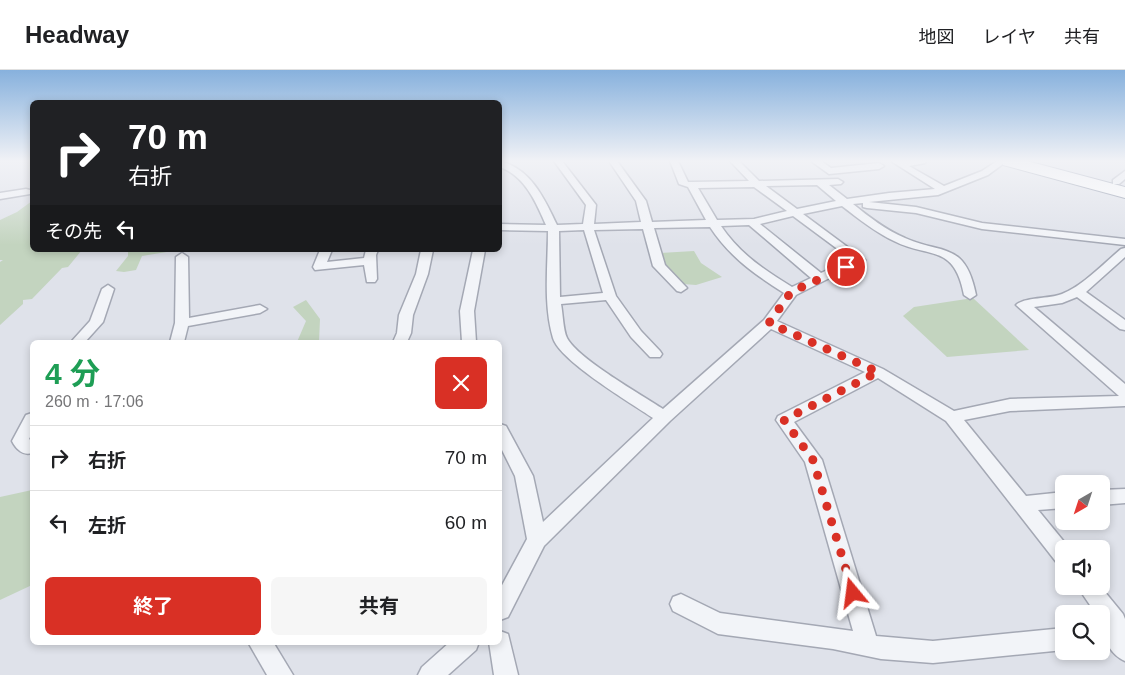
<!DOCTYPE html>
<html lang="ja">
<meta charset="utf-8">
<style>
body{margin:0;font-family:Arial,"Noto Sans JP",sans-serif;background:#f6f6f6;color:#202124;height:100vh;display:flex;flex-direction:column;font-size:19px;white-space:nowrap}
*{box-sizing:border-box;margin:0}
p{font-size:16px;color:#757577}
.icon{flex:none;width:28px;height:28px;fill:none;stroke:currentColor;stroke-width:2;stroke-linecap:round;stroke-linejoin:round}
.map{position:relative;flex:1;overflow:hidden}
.drawer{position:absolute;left:30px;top:270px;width:472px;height:305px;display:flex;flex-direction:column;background:#fff;border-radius:8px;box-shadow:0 2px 8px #0003}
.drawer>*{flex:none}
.hud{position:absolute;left:30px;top:30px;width:472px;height:152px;border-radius:8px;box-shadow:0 2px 8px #0003;background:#202124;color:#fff;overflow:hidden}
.needle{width:32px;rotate:219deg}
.buttons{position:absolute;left:1055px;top:405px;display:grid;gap:10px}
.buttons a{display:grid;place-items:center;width:55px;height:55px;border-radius:8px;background:#fff;box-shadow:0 2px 8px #0003;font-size:25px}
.pin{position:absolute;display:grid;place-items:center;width:42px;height:42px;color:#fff;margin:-21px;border:2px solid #fff;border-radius:50%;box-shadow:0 1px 5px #0007}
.me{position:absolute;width:55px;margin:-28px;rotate:344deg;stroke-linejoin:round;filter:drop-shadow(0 0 4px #0008)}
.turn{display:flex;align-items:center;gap:18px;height:105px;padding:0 15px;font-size:22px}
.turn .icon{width:65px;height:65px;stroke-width:2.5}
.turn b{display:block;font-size:35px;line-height:42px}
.then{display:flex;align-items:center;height:48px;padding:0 15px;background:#0003;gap:10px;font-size:19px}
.round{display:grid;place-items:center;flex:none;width:52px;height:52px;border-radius:8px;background:#f6f6f6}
.overview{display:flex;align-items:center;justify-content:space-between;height:85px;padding:0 15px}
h1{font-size:30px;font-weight:700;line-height:38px;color:#1e9e55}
.cta{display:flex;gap:10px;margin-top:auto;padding:10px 15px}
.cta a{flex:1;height:58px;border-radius:8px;background:#d93025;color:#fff;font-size:20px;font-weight:700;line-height:58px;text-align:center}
.cta a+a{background:#f6f6f6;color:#202124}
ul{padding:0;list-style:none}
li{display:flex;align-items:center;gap:15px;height:65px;padding:0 15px;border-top:1px solid #e0e0e0}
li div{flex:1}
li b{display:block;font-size:19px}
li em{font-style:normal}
header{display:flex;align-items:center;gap:30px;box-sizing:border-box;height:70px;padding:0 25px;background:#fff;border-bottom:1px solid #e0e0e0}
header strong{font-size:24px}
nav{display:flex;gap:28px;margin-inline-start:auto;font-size:18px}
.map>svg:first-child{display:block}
.green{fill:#c3d4bf}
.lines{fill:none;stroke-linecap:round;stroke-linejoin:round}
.street-casing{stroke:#a4a8b4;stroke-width:3}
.highway-casing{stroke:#858ea2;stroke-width:2}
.street{fill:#f2f4f8;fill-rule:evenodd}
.highway{fill:#fff;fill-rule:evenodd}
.route{stroke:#d93025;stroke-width:9;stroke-dasharray:0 16.2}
</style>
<header>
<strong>Headway</strong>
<nav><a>地図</a><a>レイヤ</a><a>共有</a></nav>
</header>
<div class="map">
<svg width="1125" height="605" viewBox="0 0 1125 605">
<rect width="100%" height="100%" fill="#dfe2ea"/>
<!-- green -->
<g class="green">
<path d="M32 131V180H82L68 197 62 198 32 229 23 230V234L0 255V192L3 190H0V150L17 142Z"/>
<path d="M125 180H179L142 186 136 200 124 202 116 201 128 186V181Z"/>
<path d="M694 181 701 193 722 207 696 215 683 214 663 196 660 183Z"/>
<path d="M973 228 1029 280 947 287 903 246 914 237Z"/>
<path d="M306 230 320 249 319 272H297L306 251 293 237Z"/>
<path d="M32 420V515L0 530V427Z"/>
</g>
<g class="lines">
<!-- street casing -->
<g class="street-casing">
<g id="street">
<path d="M500 91C531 99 544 128 557 155L583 154 586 135 554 91H562L596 135 594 154 641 152 636 131 609 91H617L646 131 652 152 706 150 688 117 679 114 670 91H678L688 112H692L749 111 730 91H739L759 111 838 109 843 112 841 114 829 115 847 129 889 123 935 119 891 91H926L925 93 909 96 944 116 982 101 997 91H1007L988 105 938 125 869 132 916 137 982 153 1125 169V175L982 159 916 143 867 138 863 137V133L853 134C869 147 886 160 905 168 943 185 965 171 976 225L970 229 964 225C954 173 929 189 894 171 875 162 859 149 842 136L803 144 865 190 796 225 777 251 883 299 954 341 1010 329 1119 326 1016 235C1024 227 1050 229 1062 224 1084 215 1103 194 1121 179L1125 178V187L1086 222 1125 250V260L1120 259 1077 227 1062 233 1034 237 1125 314V336L1010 341 964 350 1026 426 1064 422V438L1038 440 1070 479H1064V496L1057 493 946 351 878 308 794 352 822 390 876 566 933 571 1064 558V580L933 593 881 589 833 579 718 564 673 541 670 534 673 527 681 524 720 543 853 561 805 392 776 350 778 346 865 302 771 259 670 351 544 476 508 547 500 550V519L527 469 515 406 500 376V354L506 356 533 406 543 452 653 348C631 333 560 291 553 268 543 234 548 195 548 161L500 160V154L546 155C536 132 525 106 500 97ZM817 115 836 131 797 139 766 116ZM754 117 787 141 754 149 717 150 698 118ZM793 146 851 189 821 203 760 154ZM749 155 811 208 792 217C764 200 739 183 721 156ZM710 157C729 186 754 204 784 223L764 250 663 339C642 325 578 289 567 268 563 260 563 244 561 234L606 230 631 267 650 287H660L662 284 660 281 641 261 616 226 594 160 643 159 653 196 677 221 681 222 687 218 665 195 654 158ZM584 160 603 223 560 227 559 161Z"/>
<path d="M811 91H821L831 98 879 93 884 96 879 99 829 104Z"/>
<path d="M1125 101V109L1119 114H1113V110Z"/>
<path d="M26 119 30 120V124L0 129V123Z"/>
<path d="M320 180H332L327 192 364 188 366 180H378L376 185 377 209 375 212H367L364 195 315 200 313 197Z"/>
<path d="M421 180H433L428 204 413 245 411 263 407 272H393L397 263 399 245 416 204Z"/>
<path d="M473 180H485L474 241 476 272H462L460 241Z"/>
<path d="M182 183 188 187 189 248 260 235 267 239 260 243 188 256 184 272H170L175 253 176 187Z"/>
<path d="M108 215 114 219 103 252 85 272H71L90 251 102 219Z"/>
<path d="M32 343V363L29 369 32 371V383C23 386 16 379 12 371L26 345Z"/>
<path d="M1125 419V433L1101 435V420Z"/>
<path d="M1077 516H1100L1123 544 1125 549V591C1111 585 1102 569 1104 554L1101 551V544H1096Z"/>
<path d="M500 561 508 564 518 605H494L489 572H500Z"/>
<path d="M248 572H273L293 605H267Z"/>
<path d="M450 572H479L476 580 448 605H418L422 597Z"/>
</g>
</g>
<!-- highway casing -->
<g class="highway-casing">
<path id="highway" d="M1001 91H1027L1125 117V128L1003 95Z"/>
</g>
<!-- street -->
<use href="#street" class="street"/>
<!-- highway -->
<use href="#highway" class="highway"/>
</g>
<!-- sky -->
<linearGradient id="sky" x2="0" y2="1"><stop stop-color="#87b1dd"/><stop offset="0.52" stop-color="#f1f2f6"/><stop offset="1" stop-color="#f1f2f6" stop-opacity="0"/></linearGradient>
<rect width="1125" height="175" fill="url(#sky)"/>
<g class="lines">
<!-- route -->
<path class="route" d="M846 197 791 222 769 253 878 302 784 350 813 390 853 523"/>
</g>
</svg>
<div class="buttons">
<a><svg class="needle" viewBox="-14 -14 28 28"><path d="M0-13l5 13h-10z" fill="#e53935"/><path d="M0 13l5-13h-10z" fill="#757577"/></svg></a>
<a><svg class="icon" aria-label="sound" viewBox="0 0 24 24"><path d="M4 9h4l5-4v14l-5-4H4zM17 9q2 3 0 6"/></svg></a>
<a><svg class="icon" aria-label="search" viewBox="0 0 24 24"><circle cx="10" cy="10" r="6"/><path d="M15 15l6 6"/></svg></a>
</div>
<div class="pin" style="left:846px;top:197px;background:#d93025"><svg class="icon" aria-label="arrive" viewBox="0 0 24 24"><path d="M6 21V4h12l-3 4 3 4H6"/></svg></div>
<svg class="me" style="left:853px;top:523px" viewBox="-20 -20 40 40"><path d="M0-17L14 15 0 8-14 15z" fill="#d93025" stroke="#fff" stroke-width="4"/></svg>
<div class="hud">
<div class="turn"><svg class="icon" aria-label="right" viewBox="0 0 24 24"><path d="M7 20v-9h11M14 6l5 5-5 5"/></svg><div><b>70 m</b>右折</div></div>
<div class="then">その先<svg class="icon" aria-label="left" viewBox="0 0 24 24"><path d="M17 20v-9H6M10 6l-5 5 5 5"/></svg></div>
</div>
<section class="drawer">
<div class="overview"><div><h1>4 分</h1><p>260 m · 17:06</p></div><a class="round" style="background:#d93025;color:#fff"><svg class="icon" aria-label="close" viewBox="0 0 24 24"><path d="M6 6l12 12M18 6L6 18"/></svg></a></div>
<ul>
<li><svg class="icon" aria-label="right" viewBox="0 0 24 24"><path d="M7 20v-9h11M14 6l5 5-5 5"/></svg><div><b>右折</b></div><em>70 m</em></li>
<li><svg class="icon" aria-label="left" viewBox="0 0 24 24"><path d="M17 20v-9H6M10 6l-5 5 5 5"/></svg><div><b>左折</b></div><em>60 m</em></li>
</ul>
<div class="cta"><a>終了</a><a>共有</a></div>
</section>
</div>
